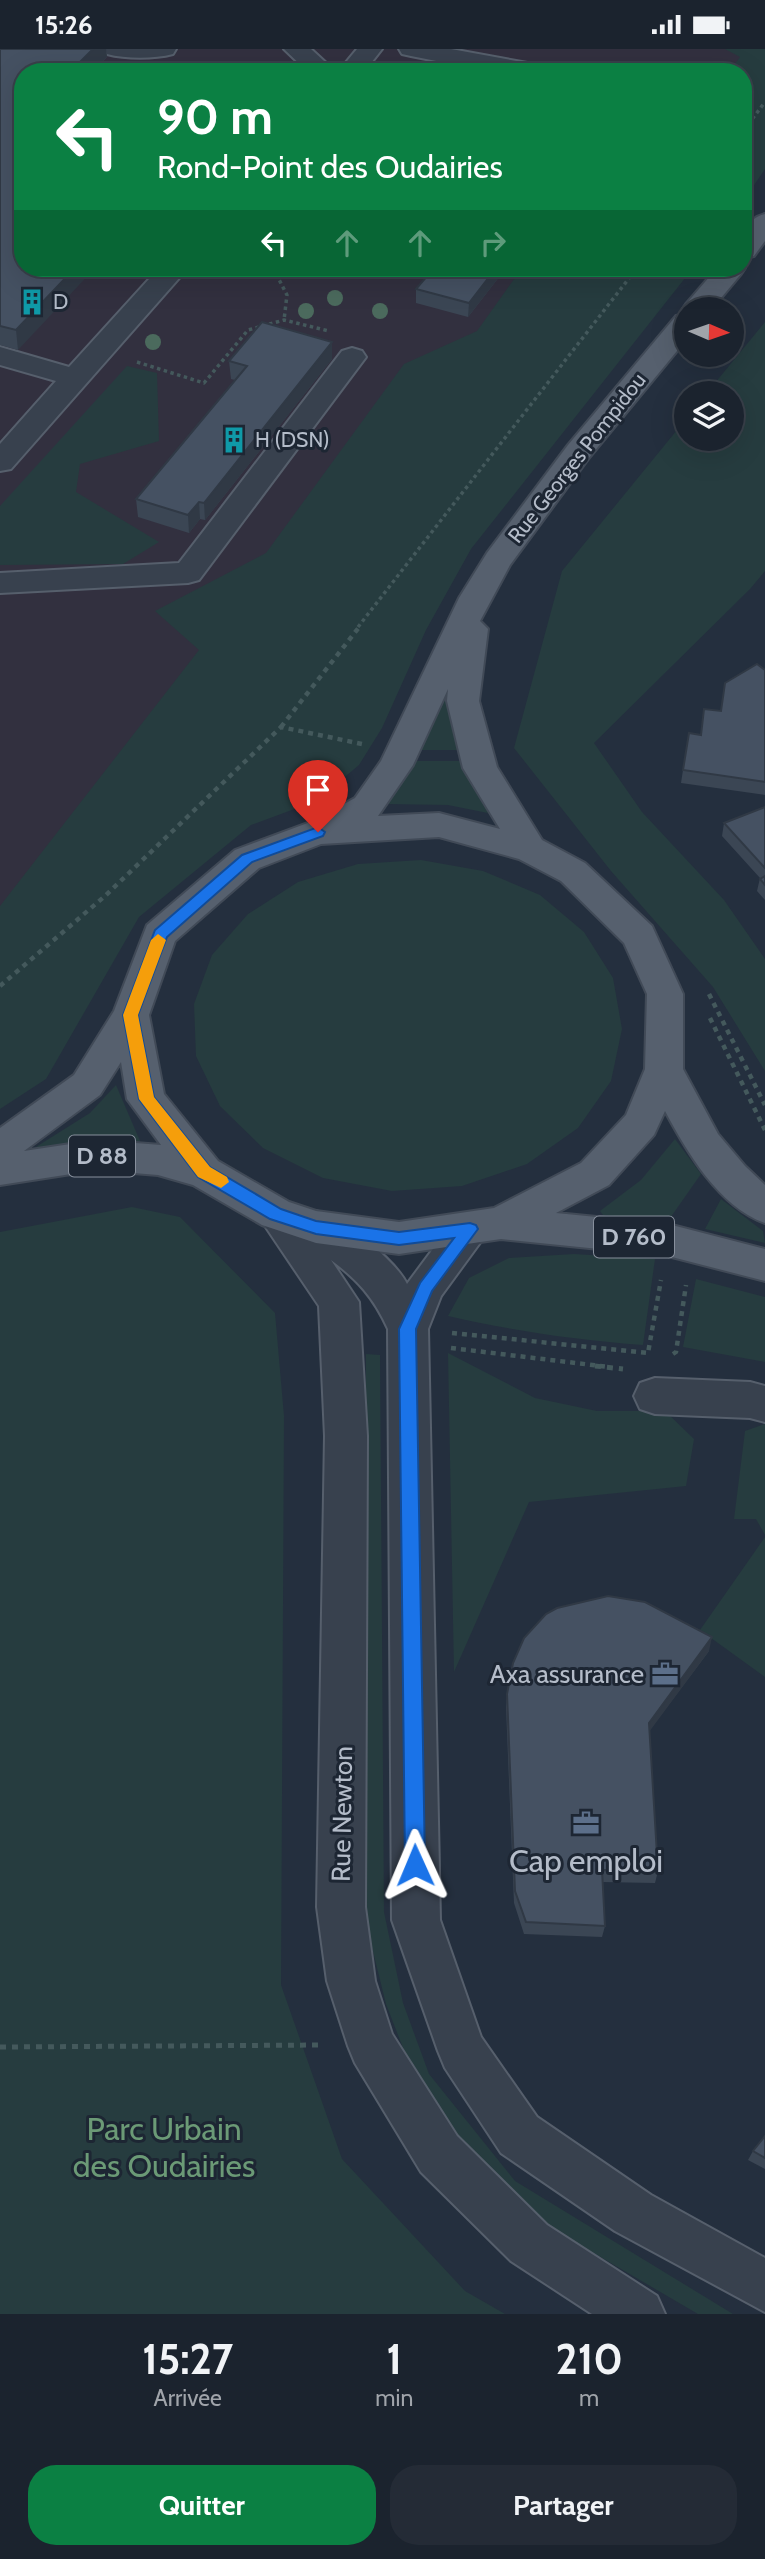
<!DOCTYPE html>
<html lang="fr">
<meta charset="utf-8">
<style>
body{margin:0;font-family:Cabin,sans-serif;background:#242b36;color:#f1f3f6;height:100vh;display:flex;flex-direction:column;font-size:26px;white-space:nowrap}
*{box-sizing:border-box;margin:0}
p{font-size:23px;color:#a0a4aa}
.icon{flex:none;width:38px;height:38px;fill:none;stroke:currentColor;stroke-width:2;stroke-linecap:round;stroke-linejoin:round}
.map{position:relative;height:2265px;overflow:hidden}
.drawer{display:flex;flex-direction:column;background:#1b232e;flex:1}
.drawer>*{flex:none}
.hud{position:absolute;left:14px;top:14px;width:738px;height:214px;border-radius:28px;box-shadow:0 7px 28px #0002,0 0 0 2px #39404a;background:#0b8043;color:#fff;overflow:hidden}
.needle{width:46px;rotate:92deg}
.fabs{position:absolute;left:674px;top:248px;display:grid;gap:14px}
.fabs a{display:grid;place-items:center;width:70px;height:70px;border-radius:50%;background:#1b232e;box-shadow:0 7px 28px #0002,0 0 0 2px #39404a;font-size:35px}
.pin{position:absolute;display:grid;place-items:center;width:60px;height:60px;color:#fff;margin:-72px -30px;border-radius:50% 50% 50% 0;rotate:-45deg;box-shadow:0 0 7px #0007}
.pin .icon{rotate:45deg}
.me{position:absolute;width:77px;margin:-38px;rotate:359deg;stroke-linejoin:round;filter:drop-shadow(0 0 5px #0008)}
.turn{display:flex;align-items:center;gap:24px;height:147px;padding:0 28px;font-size:32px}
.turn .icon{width:91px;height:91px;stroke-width:2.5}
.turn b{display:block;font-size:49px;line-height:60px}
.lanes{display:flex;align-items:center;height:66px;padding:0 28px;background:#0003;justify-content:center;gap:35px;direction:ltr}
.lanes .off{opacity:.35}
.eta{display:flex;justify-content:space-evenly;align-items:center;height:119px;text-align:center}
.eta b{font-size:42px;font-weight:800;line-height:49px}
.button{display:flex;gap:14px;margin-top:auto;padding:14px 28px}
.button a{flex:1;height:80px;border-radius:28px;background:#0b8043;color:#fff;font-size:28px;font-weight:800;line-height:80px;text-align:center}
.button a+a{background:#242b36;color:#f1f3f6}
.status{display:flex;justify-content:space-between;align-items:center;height:49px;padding:0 35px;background:#1b232e;direction:ltr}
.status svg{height:19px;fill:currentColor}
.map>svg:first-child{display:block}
.medical{fill:#32303f}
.green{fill:#263c3f}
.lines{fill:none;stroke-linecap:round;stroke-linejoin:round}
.minor-casing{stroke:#565f6c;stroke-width:4}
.major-casing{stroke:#414a57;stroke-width:4}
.path-far2{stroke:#44595c;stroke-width:3.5;stroke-dasharray:3.5 3.5;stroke-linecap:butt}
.path-far1{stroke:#44595c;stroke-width:4.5;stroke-dasharray:5 5;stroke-linecap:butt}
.path{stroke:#44595c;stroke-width:5;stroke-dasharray:6 6;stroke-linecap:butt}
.minor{fill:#38414e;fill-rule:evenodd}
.major{fill:#56606e;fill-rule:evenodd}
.tree{fill:#4b6a5d}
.wall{fill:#3b4654}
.shaded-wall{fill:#303945}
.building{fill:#455162;stroke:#303945;stroke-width:2}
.route{fill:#1a73e8;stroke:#114b97;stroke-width:2}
.slow{fill:#f59e0b}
.labels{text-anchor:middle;stroke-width:6;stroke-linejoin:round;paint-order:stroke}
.far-poi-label{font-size:21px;fill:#b4bcc9;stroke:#1d2633;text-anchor:start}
.far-street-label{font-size:21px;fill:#b4bcc9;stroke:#1d2633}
.shield{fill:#1d2633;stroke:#878f9c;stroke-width:2}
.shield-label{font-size:24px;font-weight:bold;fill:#b4bcc9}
.poi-label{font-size:26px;fill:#b4bcc9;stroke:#1d2633;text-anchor:end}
.street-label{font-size:26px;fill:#b4bcc9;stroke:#1d2633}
.near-poi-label{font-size:32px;fill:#b4bcc9;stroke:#1d2633}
.near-park-label{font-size:32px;fill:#6b9a76;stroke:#1d2633}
</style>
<div class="status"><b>15:26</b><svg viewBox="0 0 49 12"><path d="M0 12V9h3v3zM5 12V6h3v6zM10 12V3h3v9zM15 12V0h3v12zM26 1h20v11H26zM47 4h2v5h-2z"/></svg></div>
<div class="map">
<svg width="765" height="2265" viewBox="0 0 765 2265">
<rect width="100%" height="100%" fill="#242f3e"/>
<!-- medical -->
<path class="medical" d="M0 0H765L744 23H23V219H657L0 898Z"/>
<!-- green -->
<g class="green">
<path d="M725 0H765V120L744 151V23H729L740 8Z"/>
<path d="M522 219H693L471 500 426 581 382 679 359 716 316 752 251 776 139 868 46 1030 0 1060V857L199 601 155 562 266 504 404 315 477 282Z"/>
<path d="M765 273V522L750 540 594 694 642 763 724 851 765 910V1022L713 938 611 822 514 699 562 522 686 370V390H732V345H706Z"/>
<path d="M127 317 157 324 159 392 80 415 76 443 159 493 123 515 0 516V457Z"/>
<path d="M444 646H453L460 701H421Z"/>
<path d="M416 712H464L488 764 448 756 387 755Z"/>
<path d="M421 811 483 822 540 846 584 883 613 929 622 980 611 1032 578 1079 527 1115 462 1137 392 1142 323 1129 263 1099 220 1057 196 1007 194 955 212 906 248 865 298 833 358 815Z"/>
<path d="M116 1036 140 1092 99 1094 28 1103 90 1064Z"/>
<path d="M675 1090 701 1125 668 1172 603 1166 600 1162 641 1131Z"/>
<path d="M721 1150 763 1182 765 1194 705 1180Z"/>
<path d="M132 1158 180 1168 275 1264 284 1367 281 1936 342 2110 465 2242 505 2265H0V1183Z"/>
<path d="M574 1205 655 1210 643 1296C577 1291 513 1282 448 1267L469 1229 509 1209Z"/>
<path d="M696 1230 765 1248V1313L683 1298Z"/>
<path d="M448 1304 535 1349 597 1362H665L694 1390 686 1437 529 1453 454 1623Z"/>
<path d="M366 1305 380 1306 384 1863 403 1954 429 2025 515 2132 733 2265H698L522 2162 419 2040 386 1955 366 1874Z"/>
<path d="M765 1375V1486L756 1470H734L745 1382Z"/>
<path d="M765 1488V1628L700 1581Z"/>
</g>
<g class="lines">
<!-- minor casing -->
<g class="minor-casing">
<g id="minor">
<path d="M104 0H176L173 5C154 10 126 10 107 5Z"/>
<path d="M284 0H311L336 23H308Z"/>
<path d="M357 0H382L364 23H338Z"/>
<path d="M399 0H451L533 15 542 18 545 23H492L411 7 402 5Z"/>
<path d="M159 219H188L11 420 0 422V395L56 332 0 316V298L69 318Z"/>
<path d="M352 299 362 302 366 308 199 531 188 534 0 544V524L179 514 342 302Z"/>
<path d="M276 1149 290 1154 301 1169 316 1162C344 1172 393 1208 407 1235L456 1169 470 1164 484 1169 490 1180 441 1247 428 1280 440 1871 481 1988 537 2068 651 2146 765 2209V2263L615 2182 501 2104 445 2019 438 2002 392 1871 388 1280C374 1249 358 1231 331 1211L359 1253 367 1387 365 1858 375 1932 392 1985 457 2087 547 2176 657 2247 665 2265H592L511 2212 421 2123 355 2014 348 1997 327 1932 317 1858 325 1387 319 1257 257 1165 262 1154Z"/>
<path d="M655 1329 750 1333 765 1337V1373L750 1369 655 1365 640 1360 634 1347 640 1334Z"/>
</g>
</g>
<!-- major casing -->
<g class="major-casing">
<g id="major">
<path d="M765 165V192L754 207 744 209C744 190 743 170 765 165Z"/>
<path d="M744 218 745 219 741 225 711 261H686V291L588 410 510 516 480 572 488 580 479 652 497 718 542 791 585 814 652 877 683 945V1020L718 1085 745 1117 765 1136V1174C719 1158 687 1103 665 1062L654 1086 609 1136 556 1164 668 1175 765 1200V1232L668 1207 501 1190 399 1205 316 1194 262 1176 193 1136 158 1126 97 1121 0 1136V1079L74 1026 114 962 147 876 235 801 313 772 355 749 381 712 459 549 487 504 568 396 676 267 685 265 682 261 686 255 717 219ZM448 640 447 652 463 719 500 780 439 764 378 767 413 716ZM439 788 519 810 561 832 624 894 647 945 645 1020 626 1066 581 1114 494 1159 399 1173 316 1162 289 1153 218 1112 164 1045 149 966 175 892 259 819 321 795ZM121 1013 127 1050 161 1096 97 1091 24 1102 100 1046Z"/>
</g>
</g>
<!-- path-far2 -->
<g class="path-far2">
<path d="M744 81 765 53"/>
<path d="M273 219 287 246 284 271"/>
<path d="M137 313 204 334 248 281 284 271 329 282"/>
<path d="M358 578 637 219"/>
</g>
<!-- path-far1 -->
<g class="path-far1">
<path d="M281 678 360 577"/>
<path d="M0 937 105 847 281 678 362 695"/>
<path d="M709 945 765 1056"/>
<path d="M710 969 765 1081"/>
<path d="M452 1284 648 1304 661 1231"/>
<path d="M451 1299 609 1318"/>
<path d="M673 1305 676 1303 686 1236"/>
</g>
<!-- path -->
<g class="path">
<path d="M595 1317 623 1320"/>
<path d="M0 1998 321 1996"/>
</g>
<!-- minor -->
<use href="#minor" class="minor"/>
<!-- major -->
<use href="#major" class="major"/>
</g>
<!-- trees -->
<g class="tree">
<circle cx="335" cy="249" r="8"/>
<circle cx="306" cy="262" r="8"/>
<circle cx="380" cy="262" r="8"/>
<circle cx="153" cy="293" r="8"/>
</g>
<!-- wall -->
<g class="wall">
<path d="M0 0H106L107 8 92 23H23L18 301 0 296Z"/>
<path d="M503 223 468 268 416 254V240Z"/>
<path d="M332 310 205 471 200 470 189 484 138 468 136 450 235 331 231 330 229 312Z"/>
<path d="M765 621V746L681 734 683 721 701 686 721 662Z"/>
<path d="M765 758V851L757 842 760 829 722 787 724 774Z"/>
<path d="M709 1602 649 1682 658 1822 655 1834 602 1833 605 1877 602 1888 524 1885 514 1854 506 1658 507 1645Z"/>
<path d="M765 2087V2120L748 2111 753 2102Z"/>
</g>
<!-- shaded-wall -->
<g class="shaded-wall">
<path d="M93 0H106L107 8 92 23H70Z"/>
<path d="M75 219H95L18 301 16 281Z"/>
<path d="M496 219H503V223L468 268 469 254Z"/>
<path d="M332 293V310L205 471 204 454Z"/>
<path d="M199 453 200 470 189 484 188 466Z"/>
<path d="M712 1588 709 1602 646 1687 649 1674Z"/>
</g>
<!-- building -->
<g class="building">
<path d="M0 0H93L70 23H23V219H75L16 281 0 277Z"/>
<path d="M434 219H496L469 254 416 240Z"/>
<path d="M262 273 332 293 204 454 199 453 188 466 136 450 247 317 229 312Z"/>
<path d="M757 615 765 621V733L683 721 689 684 701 686 704 660 721 662 725 634Z"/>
<path d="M765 758V819L724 774Z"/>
<path d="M765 827V836L760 830Z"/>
<path d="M608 1547 645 1553 712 1588 649 1674 658 1822 602 1821 605 1877 526 1873 515 1842 507 1645 513 1614 524 1589 546 1565 557 1559Z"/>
<path d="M765 2087V2109L753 2102Z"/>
</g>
<!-- route -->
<path class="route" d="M318 778 325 783 323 787 252 813 167 888 138 966 154 1048 210 1118 281 1160 316 1172 399 1183 470 1174 476 1176 478 1180 432 1242 416 1280 425 1816 422 1823 415 1826 408 1823 405 1816 399 1280 420 1234 454 1189 399 1196 316 1185 270 1170 198 1128 139 1050 123 966 155 881 242 806Z"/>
<!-- slow -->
<path class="slow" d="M158 885 166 891 138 966 154 1048 210 1118 227 1128 229 1133 221 1139 198 1128 139 1050 123 966 151 891Z"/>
<!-- icons -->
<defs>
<g id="building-bare" transform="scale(2.1)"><path d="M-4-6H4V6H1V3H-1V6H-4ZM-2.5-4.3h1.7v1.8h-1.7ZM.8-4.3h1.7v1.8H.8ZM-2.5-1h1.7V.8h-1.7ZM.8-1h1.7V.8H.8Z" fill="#0f9aa8" stroke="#1d2633" stroke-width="2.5" paint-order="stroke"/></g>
<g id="office-bare" transform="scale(2.1)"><path d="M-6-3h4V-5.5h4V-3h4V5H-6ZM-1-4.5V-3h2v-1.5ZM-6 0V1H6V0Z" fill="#5c6f8a" stroke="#1d2633" stroke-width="2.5" paint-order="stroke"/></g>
</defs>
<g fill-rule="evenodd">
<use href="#building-bare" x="32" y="253"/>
<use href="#building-bare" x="234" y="391"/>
<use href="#office-bare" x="665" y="1625"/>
<use href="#office-bare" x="586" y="1774"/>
</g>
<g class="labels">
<!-- far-poi labels -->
<g class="far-poi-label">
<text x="53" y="260">D</text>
<text x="255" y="398">H (DSN)</text>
</g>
<!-- far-street labels -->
<g class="far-street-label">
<text transform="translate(577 409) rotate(-52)" y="7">Rue Georges Pompidou</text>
</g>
<!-- shield labels -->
<g class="shield">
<rect x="69" y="1086.5" width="66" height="41" rx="5"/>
<rect x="594" y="1167.5" width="80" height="41" rx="5"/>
</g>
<g class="shield-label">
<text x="102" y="1115">D 88</text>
<text x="634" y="1196">D 760</text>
</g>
<!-- poi labels -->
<g class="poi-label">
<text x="644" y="1634">Axa assurance</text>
</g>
<!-- street labels -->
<g class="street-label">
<text transform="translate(342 1765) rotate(-89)" y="9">Rue Newton</text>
</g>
<!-- near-poi labels -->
<g class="near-poi-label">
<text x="586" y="1823">Cap emploi</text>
</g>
<!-- near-park labels -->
<g class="near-park-label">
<text x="164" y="2091">Parc Urbain<tspan x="164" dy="37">des Oudairies</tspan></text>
</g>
</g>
</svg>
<div class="fabs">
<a><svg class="needle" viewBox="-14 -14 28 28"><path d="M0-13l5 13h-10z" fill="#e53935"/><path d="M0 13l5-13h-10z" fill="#a0a4aa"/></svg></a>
<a><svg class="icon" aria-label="layers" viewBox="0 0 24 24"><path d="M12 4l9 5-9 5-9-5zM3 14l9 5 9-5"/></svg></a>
</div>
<div class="pin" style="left:318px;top:783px;background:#d93025"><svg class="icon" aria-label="arrive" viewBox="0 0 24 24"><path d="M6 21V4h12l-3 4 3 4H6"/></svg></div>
<svg class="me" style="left:415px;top:1816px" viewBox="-20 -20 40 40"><path d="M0-17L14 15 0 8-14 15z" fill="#1a73e8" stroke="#fff" stroke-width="4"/></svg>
<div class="hud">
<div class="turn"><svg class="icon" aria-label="left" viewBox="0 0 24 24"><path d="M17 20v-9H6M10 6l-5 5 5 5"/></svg><div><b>90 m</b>Rond-Point des Oudairies</div></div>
<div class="lanes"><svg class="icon" aria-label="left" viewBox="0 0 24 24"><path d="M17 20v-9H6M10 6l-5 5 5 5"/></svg><svg class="icon off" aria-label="ahead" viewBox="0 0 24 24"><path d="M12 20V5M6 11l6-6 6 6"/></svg><svg class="icon off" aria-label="ahead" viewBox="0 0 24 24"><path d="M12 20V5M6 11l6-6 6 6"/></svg><svg class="icon off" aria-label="right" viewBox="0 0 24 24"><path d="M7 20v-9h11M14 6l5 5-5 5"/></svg></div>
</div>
</div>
<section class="drawer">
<div class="eta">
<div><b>15:27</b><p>Arrivée</p></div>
<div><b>1</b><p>min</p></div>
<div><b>210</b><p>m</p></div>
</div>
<div class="button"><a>Quitter</a><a>Partager</a></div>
</section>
